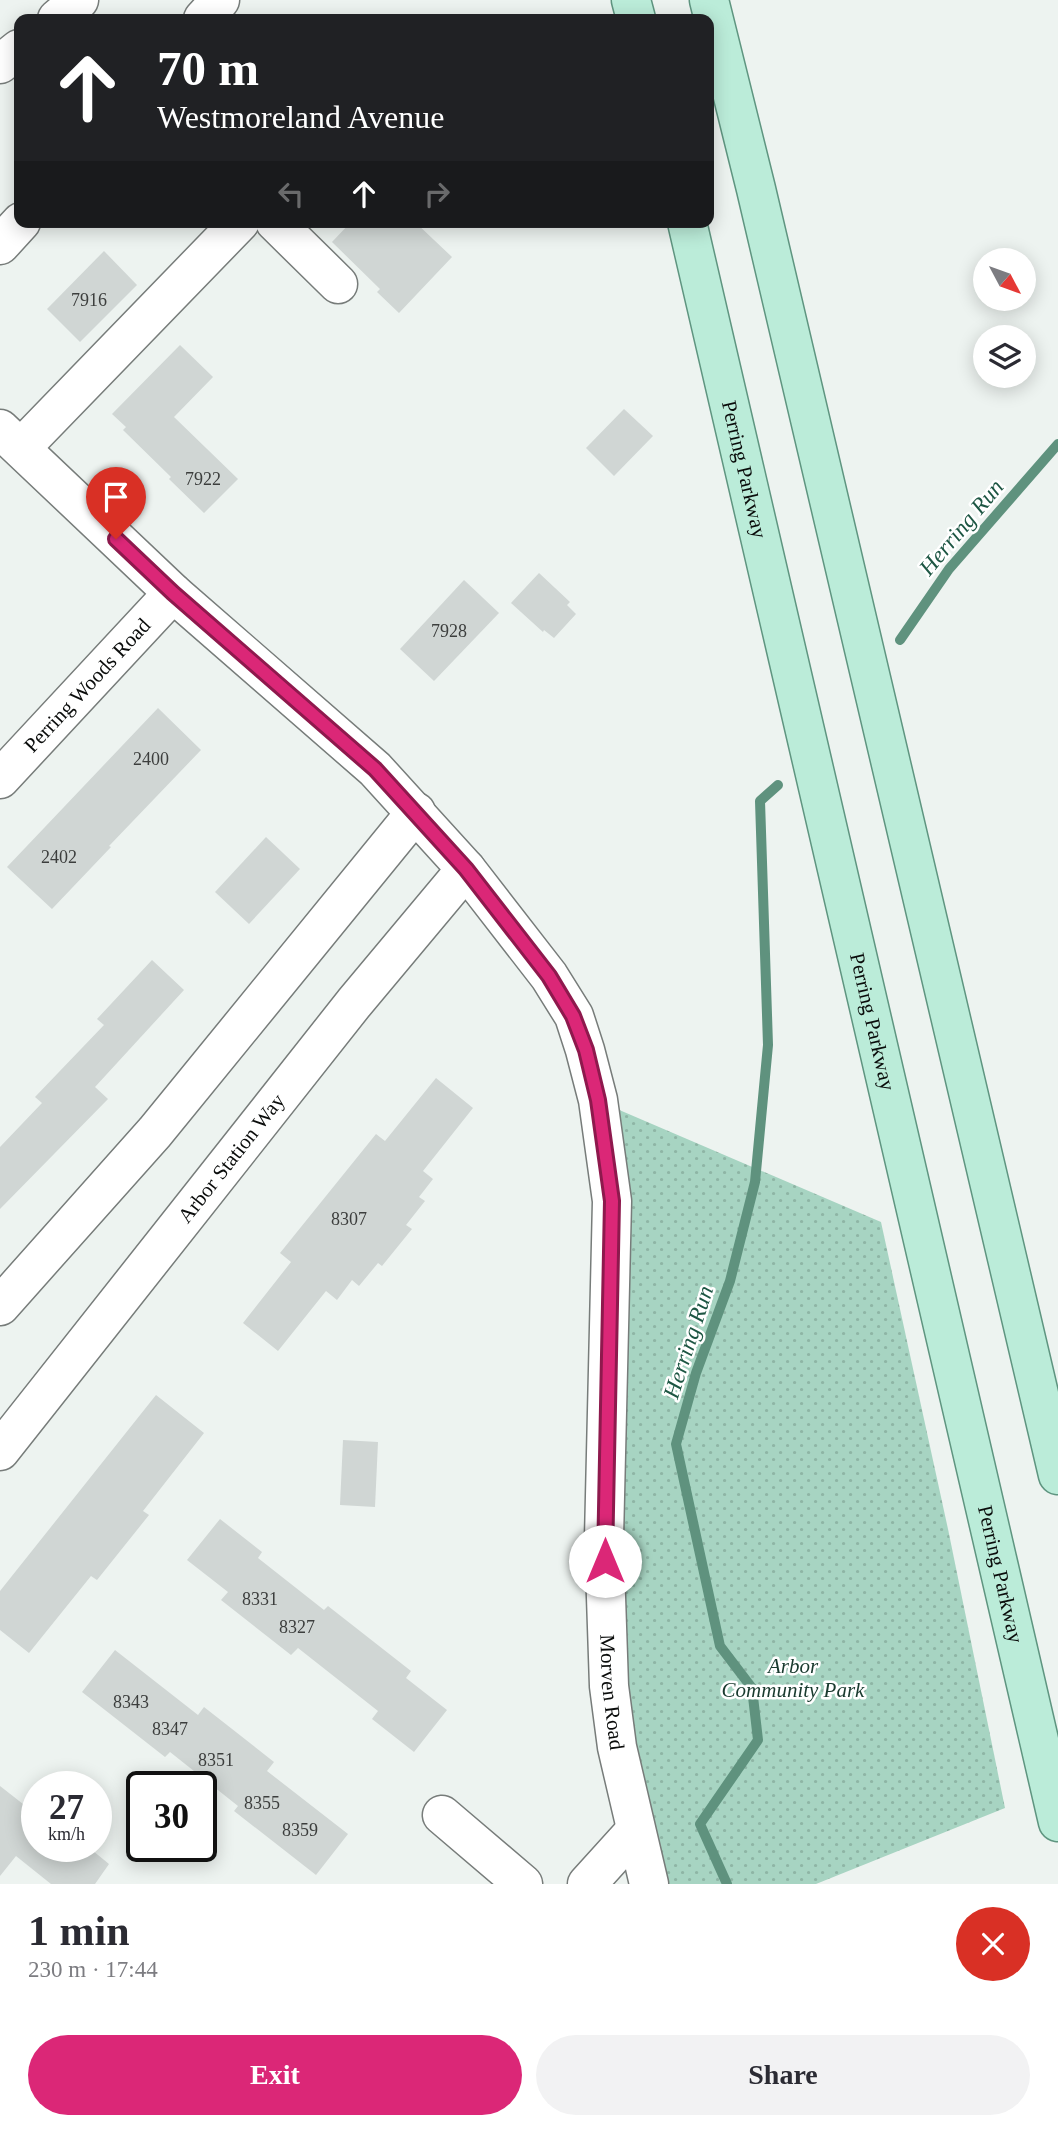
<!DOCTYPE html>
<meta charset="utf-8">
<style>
body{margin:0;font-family:"Times New Roman",serif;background:#f2f2f3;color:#2b2b33;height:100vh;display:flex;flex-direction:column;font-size:26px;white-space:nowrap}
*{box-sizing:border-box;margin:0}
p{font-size:23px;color:#7c7c81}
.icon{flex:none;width:38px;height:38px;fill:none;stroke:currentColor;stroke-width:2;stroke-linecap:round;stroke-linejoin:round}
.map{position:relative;height:1884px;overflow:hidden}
.details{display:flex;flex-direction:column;background:#fff;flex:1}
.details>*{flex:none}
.guide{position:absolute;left:14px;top:14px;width:700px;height:214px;border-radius:14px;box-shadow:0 4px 18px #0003;background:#202124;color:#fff;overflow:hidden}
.needle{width:46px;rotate:131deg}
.controls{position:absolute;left:973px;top:248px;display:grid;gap:14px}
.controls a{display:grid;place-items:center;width:63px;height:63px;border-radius:50%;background:#fff;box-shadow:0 4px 18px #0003;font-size:35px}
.speed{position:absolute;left:21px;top:1771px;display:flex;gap:14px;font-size:35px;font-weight:700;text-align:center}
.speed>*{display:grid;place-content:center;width:91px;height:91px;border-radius:50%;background:#fff;box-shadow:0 4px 18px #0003;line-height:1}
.speed small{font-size:18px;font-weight:400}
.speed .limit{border:4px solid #111;border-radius:10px;background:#fff;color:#111}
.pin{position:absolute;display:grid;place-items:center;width:60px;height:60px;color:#fff;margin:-72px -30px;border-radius:50% 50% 50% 0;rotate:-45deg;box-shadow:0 0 7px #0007}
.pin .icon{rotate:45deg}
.me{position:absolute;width:77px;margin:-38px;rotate:0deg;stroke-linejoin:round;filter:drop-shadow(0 0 5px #0008)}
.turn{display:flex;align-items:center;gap:24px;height:147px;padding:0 28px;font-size:32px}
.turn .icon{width:91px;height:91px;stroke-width:2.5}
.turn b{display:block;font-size:49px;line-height:60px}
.lanes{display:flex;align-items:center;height:66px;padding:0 28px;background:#0003;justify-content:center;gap:35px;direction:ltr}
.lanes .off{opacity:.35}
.round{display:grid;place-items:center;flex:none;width:74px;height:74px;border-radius:37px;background:#f2f2f3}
.head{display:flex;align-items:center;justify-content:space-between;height:119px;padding:0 28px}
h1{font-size:42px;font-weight:800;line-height:52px}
.cta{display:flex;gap:14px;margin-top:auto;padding:14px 28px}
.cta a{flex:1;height:80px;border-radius:42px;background:#db2777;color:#fff;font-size:28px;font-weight:800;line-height:80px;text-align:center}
.cta a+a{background:#f2f2f3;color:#2b2b33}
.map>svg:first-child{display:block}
.grass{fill:url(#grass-dots)}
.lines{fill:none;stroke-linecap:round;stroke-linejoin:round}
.stream{stroke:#5f927e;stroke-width:10}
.building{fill:#d0d6d4}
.minor-casing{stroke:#777c7a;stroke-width:41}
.major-casing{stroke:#5f9580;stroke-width:41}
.minor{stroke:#fff;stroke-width:38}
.major{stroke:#bbecd9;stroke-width:38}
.route-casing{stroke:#8e194d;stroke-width:18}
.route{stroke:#db2777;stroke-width:12}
.labels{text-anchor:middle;stroke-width:5;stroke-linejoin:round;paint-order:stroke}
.number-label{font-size:18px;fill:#3c3e3d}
.street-label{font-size:21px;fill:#0a0c0b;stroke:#fff}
.park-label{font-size:21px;font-style:italic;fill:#193a2e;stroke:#fff}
.water-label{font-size:23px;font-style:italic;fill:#1d5643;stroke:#fff}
</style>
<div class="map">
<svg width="1058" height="1884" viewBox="0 0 1058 1884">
<defs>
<pattern id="grass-dots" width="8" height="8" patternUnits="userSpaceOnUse" patternTransform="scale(1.75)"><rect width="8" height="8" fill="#a7d4c2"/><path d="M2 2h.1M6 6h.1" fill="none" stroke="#8eb5a5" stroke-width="1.8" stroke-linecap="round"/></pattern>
</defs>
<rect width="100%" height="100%" fill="#edf3f0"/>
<!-- grass -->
<path class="grass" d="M617 1109 881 1222 948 1529 1005 1808 816 1884H665L612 1706Z"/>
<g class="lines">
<!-- stream -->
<g class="stream">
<path d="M900 640 949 569 1058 444"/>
<path d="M727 1884 700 1824 758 1740 752 1688 720 1646 676 1444 696 1373 730 1281 755 1182 768 1045 760 801 778 785"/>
</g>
</g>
<!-- building -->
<g class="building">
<path d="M351 222H415L452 257 399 313 377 292 380 289 332 242Z"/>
<path d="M104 251 137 285 80 342 47 309Z"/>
<path d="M180 345 213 377 174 417 238 479 204 513 169 479 171 477 123 430 126 427 112 414Z"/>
<path d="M624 409 653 436 614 476 586 448Z"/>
<path d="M539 573 570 602 567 605 576 614 554 638 544 630 543 632 511 603Z"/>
<path d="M464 580 499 613 434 681 400 649Z"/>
<path d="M158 708 201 750 109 846 111 847 52 909 7 867Z"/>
<path d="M266 837 300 869 249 924 215 892Z"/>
<path d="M152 960 184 990 95 1087 108 1099 0 1209V1147L42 1103 35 1097 104 1025 97 1019Z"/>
<path d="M436 1078 473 1108 423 1171 433 1179 419 1197 425 1201 406 1225 412 1229 382 1266 378 1263 359 1286 352 1280 337 1300 326 1291 278 1351 243 1323 291 1262 280 1253 376 1134 385 1141Z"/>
<path d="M156 1395 204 1433 143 1511 149 1515 97 1580 91 1576 29 1653 0 1630V1591Z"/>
<path d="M343 1440 378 1442 375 1507 340 1505Z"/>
<path d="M220 1519 262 1552 258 1558 324 1610 328 1606 411 1671 406 1678 447 1710 414 1752 372 1719 378 1711 298 1648 291 1655 221 1600 228 1592 187 1560Z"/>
<path d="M115 1650 198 1715 204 1707 274 1762 267 1771 348 1834 316 1875 234 1811 238 1806 170 1752 165 1757 82 1692Z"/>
<path d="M0 1786 37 1815V1846H87L109 1864 95 1884H51L16 1856 0 1876Z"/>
</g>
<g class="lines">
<!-- minor casing -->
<g class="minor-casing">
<g id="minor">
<path d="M57 19 79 0"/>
<path d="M203 19 220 0"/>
<path d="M0 64 19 49"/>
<path d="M275 222 338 284"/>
<path d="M0 245 21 222"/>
<path id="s1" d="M0 429 173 593 375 769 466 869 549 976 574 1016 585 1050 598 1100 612 1201 604 1538 609 1686 617 1747 649 1884"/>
<path d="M21 448 240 222"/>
<path id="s2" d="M0 779 173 593"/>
<path d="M0 1306 155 1132 416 812"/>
<path id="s3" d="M0 1451 354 1003 466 869"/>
<path d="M442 1815 523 1884"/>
<path d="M587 1884 635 1831"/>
</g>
</g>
<!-- major casing -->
<g class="major-casing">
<g id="major">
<path d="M631 0 636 19"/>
<path d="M709 0 756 189 1058 1475"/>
<path id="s4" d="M687 222 1058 1822"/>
</g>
</g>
<!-- minor -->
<use href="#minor" class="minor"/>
<!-- major -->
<use href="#major" class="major"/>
</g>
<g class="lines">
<!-- route casing -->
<g class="route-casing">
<path id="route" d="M116 539 173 593 375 769 466 869 549 976 573 1016 586 1050 598 1100 612 1201 605 1561"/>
</g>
<!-- route -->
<use href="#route" class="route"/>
</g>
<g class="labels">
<!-- number labels -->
<g class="number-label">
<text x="89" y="306">7916</text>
<text x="203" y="485">7922</text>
<text x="449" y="637">7928</text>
<text x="151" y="765">2400</text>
<text x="59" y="863">2402</text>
<text x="349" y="1225">8307</text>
<text x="260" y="1605">8331</text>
<text x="297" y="1633">8327</text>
<text x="131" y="1708">8343</text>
<text x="170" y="1735">8347</text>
<text x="216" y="1766">8351</text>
<text x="262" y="1809">8355</text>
<text x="300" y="1836">8359</text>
</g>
<!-- street labels -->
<g class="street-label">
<text dy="7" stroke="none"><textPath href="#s4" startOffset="254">Perring Parkway</textPath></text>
<text dy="7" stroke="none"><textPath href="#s2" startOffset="128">Perring Woods Road</textPath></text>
<text dy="7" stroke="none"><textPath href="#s4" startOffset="821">Perring Parkway</textPath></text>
<text dy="7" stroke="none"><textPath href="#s3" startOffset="373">Arbor Station Way</textPath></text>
<text dy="7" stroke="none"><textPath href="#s4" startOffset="1388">Perring Parkway</textPath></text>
<text dy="7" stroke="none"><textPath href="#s1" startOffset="1505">Morven Road</textPath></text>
</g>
<!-- park labels -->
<g class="park-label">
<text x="793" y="1673">Arbor<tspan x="793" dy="24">Community Park</tspan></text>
</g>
<!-- water labels -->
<g class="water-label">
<text transform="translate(961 527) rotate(-50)" y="8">Herring Run</text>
<text transform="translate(688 1342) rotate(-72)" y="8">Herring Run</text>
</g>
</g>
</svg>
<div class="controls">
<a><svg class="needle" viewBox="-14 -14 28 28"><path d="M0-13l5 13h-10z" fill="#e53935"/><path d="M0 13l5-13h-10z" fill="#7c7c81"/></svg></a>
<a><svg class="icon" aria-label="layers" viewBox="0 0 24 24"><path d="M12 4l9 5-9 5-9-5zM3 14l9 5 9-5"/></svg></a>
</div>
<div class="speed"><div>27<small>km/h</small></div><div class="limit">30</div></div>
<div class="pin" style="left:116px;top:539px;background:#d93025"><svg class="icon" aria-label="arrive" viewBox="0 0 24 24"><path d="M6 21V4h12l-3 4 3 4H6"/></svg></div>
<svg class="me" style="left:605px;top:1561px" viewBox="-20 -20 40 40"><circle r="19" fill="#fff"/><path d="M0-13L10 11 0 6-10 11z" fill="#db2777"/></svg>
<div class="guide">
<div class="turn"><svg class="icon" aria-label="ahead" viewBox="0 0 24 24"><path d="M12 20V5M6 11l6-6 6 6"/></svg><div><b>70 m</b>Westmoreland Avenue</div></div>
<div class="lanes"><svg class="icon off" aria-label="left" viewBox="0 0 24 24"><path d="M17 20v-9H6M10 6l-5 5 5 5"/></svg><svg class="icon" aria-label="ahead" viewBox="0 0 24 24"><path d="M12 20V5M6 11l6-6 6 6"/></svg><svg class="icon off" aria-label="right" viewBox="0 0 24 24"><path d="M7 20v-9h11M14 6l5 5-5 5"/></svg></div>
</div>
</div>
<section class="details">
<div class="head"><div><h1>1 min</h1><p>230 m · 17:44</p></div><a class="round" style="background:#d93025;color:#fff"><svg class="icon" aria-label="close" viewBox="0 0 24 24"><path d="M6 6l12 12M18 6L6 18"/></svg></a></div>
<div class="cta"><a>Exit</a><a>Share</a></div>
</section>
